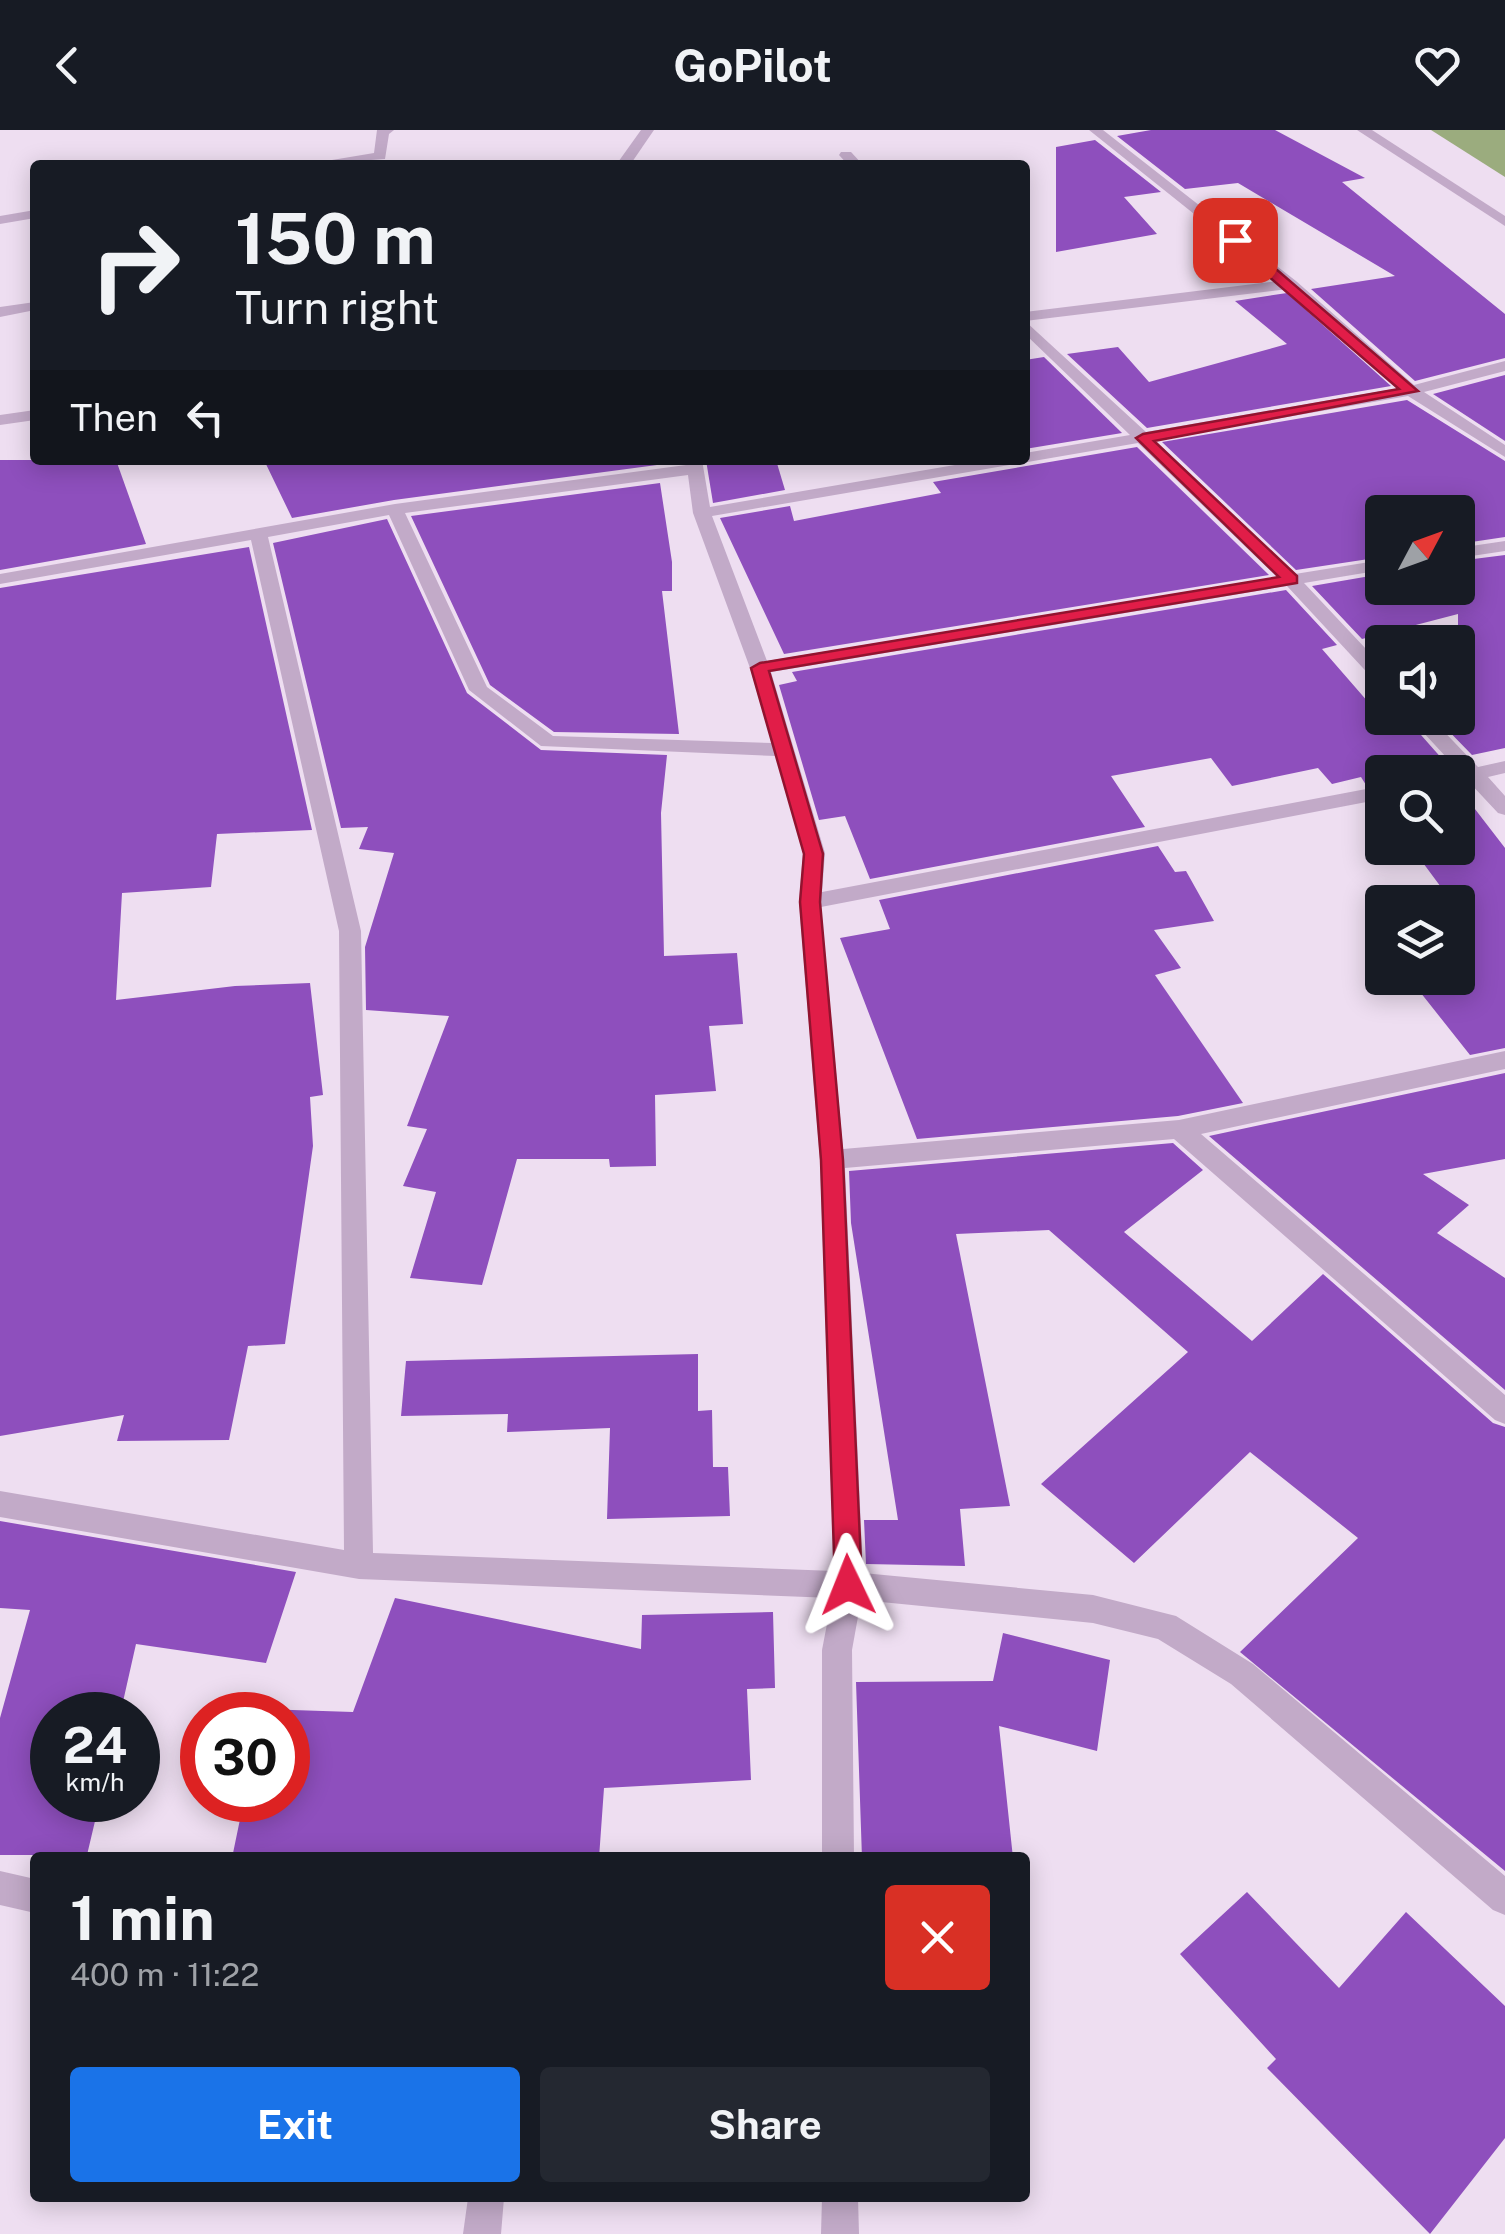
<!DOCTYPE html>
<meta charset="utf-8">
<style>
body{margin:0;font-family:"Public Sans",sans-serif;background:#242831;color:#f1f3f6;height:100vh;display:flex;flex-direction:column;font-size:38px;white-space:nowrap}
*{box-sizing:border-box;margin:0}
p{font-size:32px;color:#9ea1a6}
.icon{flex:none;width:55px;height:55px;fill:none;stroke:currentColor;stroke-width:2;stroke-linecap:round;stroke-linejoin:round}
.map{position:relative;flex:1;overflow:hidden}
.side{position:absolute;left:30px;top:1722px;width:1000px;height:350px;display:flex;flex-direction:column;background:#171b24;border-radius:10px;box-shadow:0 5px 25px #0003}
.side>*{flex:none}
.guide{position:absolute;left:30px;top:30px;width:1000px;height:305px;border-radius:10px;box-shadow:0 5px 25px #0003;background:#171b24;color:#f1f3f6;overflow:hidden}
.needle{width:65px;rotate:49deg}
.buttons{position:absolute;left:1365px;top:365px;display:grid;gap:20px}
.buttons a{display:grid;place-items:center;width:110px;height:110px;border-radius:10px;background:#171b24;box-shadow:0 5px 25px #0003;font-size:50px}
.speed{position:absolute;left:30px;top:1562px;display:flex;gap:20px;font-size:50px;font-weight:700;text-align:center}
.speed>*{display:grid;place-content:center;width:130px;height:130px;border-radius:50%;background:#171b24;box-shadow:0 5px 25px #0003;line-height:1}
.speed small{font-size:25px;font-weight:400}
.speed .limit{border:15px solid #d22;background:#fff;color:#111}
.pin{position:absolute;display:grid;place-items:center;width:85px;height:85px;color:#fff;margin:-42px;border-radius:20px;box-shadow:0 5px 15px #0006}
.me{position:absolute;width:110px;margin:-55px;rotate:358deg;stroke-linejoin:round;filter:drop-shadow(0 0 8px #0008)}
.turn{display:flex;align-items:center;gap:35px;height:210px;padding:0 40px;font-size:45px}
.turn .icon{width:130px;height:130px;stroke-width:2.5}
.turn b{display:block;font-size:70px;line-height:85px}
.then{display:flex;align-items:center;height:95px;padding:0 40px;background:#0003;gap:20px;font-size:38px}
.round{display:grid;place-items:center;flex:none;width:105px;height:105px;border-radius:10px;background:#242831}
.headline{display:flex;align-items:center;justify-content:space-between;height:170px;padding:0 40px}
h1{font-size:60px;font-weight:700;line-height:75px}
.button{display:flex;gap:20px;margin-top:auto;padding:20px 40px}
.button a{flex:1;height:115px;border-radius:10px;background:#1a73e8;color:#fff;font-size:40px;font-weight:700;line-height:115px;text-align:center}
.button a+a{background:#242831;color:#f1f3f6}
header{display:flex;justify-content:space-between;align-items:center;height:130px;padding:0 40px;background:#171b24;font-size:45px;font-weight:700}
.map>svg:first-child{display:block}
.water{fill:#9bac7e}
.building{fill:#8e4fbd}
.lines{fill:none;stroke-linecap:round;stroke-linejoin:round}
.minor{fill:#c2aac8;fill-rule:evenodd}
.tertiary{fill:#c2aac8;fill-rule:evenodd}
.route{fill:#e11d48;stroke:#92132f;stroke-width:2.5}
</style>
<header><svg class="icon" aria-label="back" viewBox="0 0 24 24"><path d="M15 5l-7 7 7 7"/></svg>GoPilot<svg class="icon" aria-label="heart" viewBox="0 0 24 24"><path d="M12 20l-8-8c-3-5 5-10 8-4 3-6 11-1 8 4z"/></svg></header>
<div class="map">
<svg width="1505" height="2104" viewBox="0 0 1505 2104">
<rect width="100%" height="100%" fill="#eedef1"/>
<!-- water -->
<path class="water" d="M1431 0H1505V47Z"/>
<!-- building -->
<g class="building">
<path d="M1151 0H1275L1365 48 1342 52 1505 184V228L1415 251 1311 159 1395 146 1238 53 1185 59 1117 6Z"/>
<path d="M1095 10 1161 62 1124 67 1157 104 1056 122V17Z"/>
<path d="M1287 163 1391 256 1147 298 1067 224 1118 217 1149 252 1287 214 1235 171Z"/>
<path d="M1044 227 1122 303 1025 319V230Z"/>
<path d="M1505 245V311L1433 264Z"/>
<path d="M1407 270 1505 331V407L1458 414V382H1382V427L1296 440 1162 312Z"/>
<path d="M1137 317 1269 445 784 524 720 388 790 376 794 391 941 363 933 352Z"/>
<path d="M0 330H116L146 414 0 440Z"/>
<path d="M264 330H656L657 335 394 370 292 388Z"/>
<path d="M706 330H776L785 360 713 373Z"/>
<path d="M660 353 672 432V461H662L679 604 554 602 490 555 411 386Z"/>
<path d="M387 389 467 563 541 620 667 625 661 683 664 826 737 823 743 894 709 896 716 961 655 965 656 1036 610 1037 609 1029H517L482 1155 410 1148 436 1062 403 1056 427 999 407 996 449 886 366 880 365 817 394 723 359 719 368 697 341 698 273 413Z"/>
<path d="M249 417 312 700 217 704 211 757 122 763 116 870 235 856 310 853 323 965 310 967 313 1016 285 1214 248 1216 229 1310 117 1311 124 1285 0 1306V458Z"/>
<path d="M1505 425V618L1472 625 1436 588H1458V484L1362 509 1312 456 1382 444V458H1458V431Z"/>
<path d="M1286 460 1337 515 1322 519 1382 588H1406L1444 631 1438 632 1447 642H1382V653L1366 655 1361 647 1332 654 1318 638 1232 656 1211 628 1111 646 1145 697 870 749 845 686 819 690 779 555 797 551 792 542Z"/>
<path d="M1458 657 1505 718V918L1470 925 1409 848H1458V772H1452L1412 718H1458Z"/>
<path d="M1158 716 1175 742 1186 741 1214 791 1154 800 1181 838 1155 845 1243 973 1178 986 917 1009 840 808 890 799 879 770Z"/>
<path d="M1505 943V1029L1423 1044 1469 1075 1437 1103 1505 1148V1260L1209 1006Z"/>
<path d="M1173 1013 1203 1040 1124 1102 1252 1211 1323 1144 1493 1293 1505 1297V1741L1240 1522 1358 1408 1250 1322 1134 1433 1041 1354 1188 1222 1049 1100 956 1104 1010 1376 960 1379 965 1436 866 1434 864 1390H898L851 1093 849 1041Z"/>
<path d="M698 1224V1281L712 1280 713 1337H728L730 1386 607 1389 610 1298 507 1302 508 1284 401 1286 406 1231Z"/>
<path d="M0 1391 296 1442 266 1533 136 1514 120 1585H52V1670H100L87 1725H0V1588L30 1480 0 1478Z"/>
<path d="M395 1468 641 1519 642 1485 773 1482 775 1558 747 1559 751 1650 604 1658 599 1728H232L244 1670H288V1585H261L262 1579 353 1582Z"/>
<path d="M1003 1503 1110 1530 1097 1621 999 1596 1013 1728H862L856 1552 993 1551Z"/>
<path d="M1247 1762 1339 1858 1406 1782 1505 1876V2008L1430 2104 1267 1938 1276 1929 1180 1824Z"/>
</g>
<g class="lines">
<!-- minor -->
<g class="minor">
<path d="M377 0H394L389 4 385 29 302 35 374 23Z"/>
<path d="M641 0H654L630 35H616Z"/>
<path d="M1089 0H1103L1296 151 1414 255 1505 231V241L1424 262 1505 315V327L1408 266 1154 310 1295 444 1382 430V440L1304 453 1382 536V553L1375 551 1287 456 771 542 825 723 822 762 1382 656V669L821 777 843 1019 1179 990 1505 921V939L1201 1004 1505 1265V1294L1495 1290 1174 1009 845 1038 863 1443 1093 1465 1176 1486 1253 1534 1505 1746V1785L1493 1780 1231 1554 1158 1509 1093 1493 861 1470 852 1520 854 1728H822V1520L832 1468 359 1449 0 1387V1361L344 1420 339 801 251 410 0 454V444L395 374 686 335V330H702L710 377 984 330H1025V323L1130 305 1025 204V182L1278 151ZM1288 159 1399 258 1146 302 1025 191ZM1138 313 1277 447 767 531 712 386ZM688 345 693 383 750 538 772 613 553 606 487 557 405 383ZM389 385 469 560 541 616 776 626 803 723 799 772 820 1030 834 1441 373 1423 361 801 268 407Z"/>
<path d="M841 22H851L863 35H848L839 25Z"/>
<path d="M35 80V88L0 94V86Z"/>
<path d="M35 172V180L0 187V177Z"/>
<path d="M35 280V290L0 295V285Z"/>
<path d="M1505 411V421L1458 428V418Z"/>
<path d="M1410 588H1431L1478 637 1505 631V643L1488 647 1505 666V685L1498 683 1469 652H1458L1455 642 1459 641Z"/>
<path d="M0 1741 35 1749V1783L0 1775Z"/>
<path d="M468 2068H504L501 2104H463Z"/>
<path d="M822 2068H858L859 2104H821Z"/>
</g>
<!-- tertiary -->
<path class="tertiary" d="M1357 0H1372L1505 86V96Z"/>
</g>
<!-- route -->
<path class="route" d="M1230 108H1240L1418 261 1154 311 1297 446V453L769 541 823 724 820 772 843 1030 862 1455 858 1464 848 1467 839 1464 835 1455 821 1030 800 772 804 724 751 538 760 533 1279 447 1136 308 1143 304 1399 259 1230 113Z"/>
</svg>
<div class="buttons">
<a><svg class="needle" viewBox="-14 -14 28 28"><path d="M0-13l5 13h-10z" fill="#e53935"/><path d="M0 13l5-13h-10z" fill="#9ea1a6"/></svg></a>
<a><svg class="icon" aria-label="sound" viewBox="0 0 24 24"><path d="M4 9h4l5-4v14l-5-4H4zM17 9q2 3 0 6"/></svg></a>
<a><svg class="icon" aria-label="search" viewBox="0 0 24 24"><circle cx="10" cy="10" r="6"/><path d="M15 15l6 6"/></svg></a>
<a><svg class="icon" aria-label="layers" viewBox="0 0 24 24"><path d="M12 4l9 5-9 5-9-5zM3 14l9 5 9-5"/></svg></a>
</div>
<div class="speed"><div>24<small>km/h</small></div><div class="limit">30</div></div>
<div class="pin" style="left:1235px;top:110px;background:#d93025"><svg class="icon" aria-label="arrive" viewBox="0 0 24 24"><path d="M6 21V4h12l-3 4 3 4H6"/></svg></div>
<svg class="me" style="left:848px;top:1455px" viewBox="-20 -20 40 40"><path d="M0-17L14 15 0 8-14 15z" fill="#e11d48" stroke="#fff" stroke-width="4"/></svg>
<div class="guide">
<div class="turn"><svg class="icon" aria-label="right" viewBox="0 0 24 24"><path d="M7 20v-9h11M14 6l5 5-5 5"/></svg><div><b>150 m</b>Turn right</div></div>
<div class="then">Then<svg class="icon" aria-label="left" viewBox="0 0 24 24"><path d="M17 20v-9H6M10 6l-5 5 5 5"/></svg></div>
</div>
<section class="side">
<div class="headline"><div><h1>1 min</h1><p>400 m · 11:22</p></div><a class="round" style="background:#d93025;color:#fff"><svg class="icon" aria-label="close" viewBox="0 0 24 24"><path d="M6 6l12 12M18 6L6 18"/></svg></a></div>
<div class="button"><a>Exit</a><a>Share</a></div>
</section>
</div>
